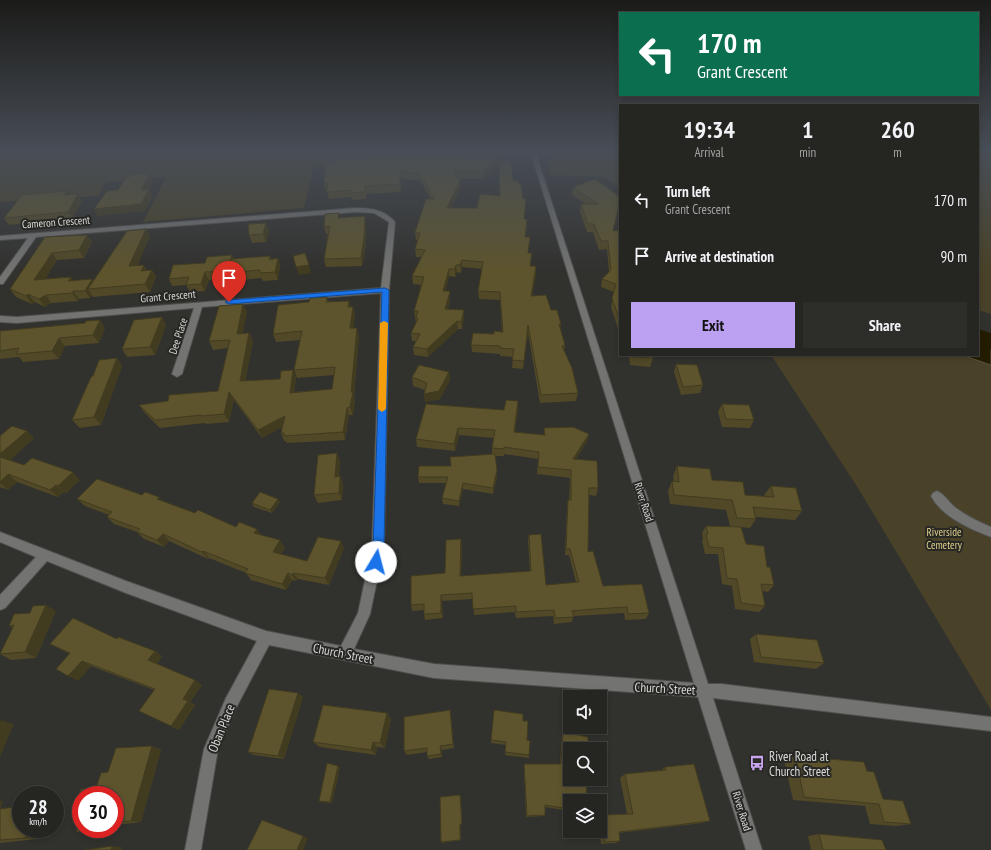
<!DOCTYPE html>
<style>
body{margin:0;font-family:"PT Sans Narrow",sans-serif;background:#2d2d2a;color:#f1f3f6;height:100vh;display:flex;flex-direction:column;font-size:15px;white-space:nowrap}
*{box-sizing:border-box;margin:0}
p{font-size:13px;color:#a3a5a5}
.icon{flex:none;width:22px;height:22px;fill:none;stroke:currentColor;stroke-width:2;stroke-linecap:round;stroke-linejoin:round}
.map{position:relative;flex:1;overflow:hidden}
.sheet{position:absolute;left:619px;top:104px;width:360px;height:252px;display:flex;flex-direction:column;background:#252522;border-radius:0px;box-shadow:0 2px 6px #0003,0 0 0 1px #424240}
.sheet>*{flex:none}
.banner{position:absolute;left:619px;top:12px;width:360px;height:84px;border-radius:0px;box-shadow:0 2px 6px #0003,0 0 0 1px #424240;background:#0b6e4f;color:#fff;overflow:hidden}
.fabs{position:absolute;left:563px;top:690px;display:grid;gap:8px}
.fabs a{display:grid;place-items:center;width:44px;height:44px;border-radius:0px;background:#252522;box-shadow:0 2px 6px #0003,0 0 0 1px #424240;font-size:20px}
.speed{position:absolute;left:12px;top:786px;display:flex;gap:8px;font-size:20px;font-weight:700;text-align:center}
.speed>*{display:grid;place-content:center;width:52px;height:52px;border-radius:50%;background:#252522;box-shadow:0 2px 6px #0003,0 0 0 1px #424240;line-height:1}
.speed small{font-size:10px;font-weight:400}
.speed .limit{border:6px solid #d22;background:#fff;color:#111}
.pin{position:absolute;display:grid;place-items:center;width:34px;height:34px;color:#fff;margin:-41px -17px;border-radius:50% 50% 50% 0;rotate:-45deg;box-shadow:0 0 4px #0007}
.pin .icon{rotate:45deg}
.me{position:absolute;width:44px;margin:-22px;rotate:8deg;stroke-linejoin:round;filter:drop-shadow(0 0 3px #0008)}
.turn{display:flex;align-items:center;gap:14px;height:84px;padding:0 12px;font-size:18px}
.turn .icon{width:52px;height:52px;stroke-width:2.5}
.turn b{display:block;font-size:28px;line-height:34px}
.eta{display:flex;justify-content:space-evenly;align-items:center;height:68px;text-align:center}
.eta b{font-size:24px;font-weight:700;line-height:28px}
.action{display:flex;gap:8px;margin-top:auto;padding:8px 12px}
.action a{flex:1;height:46px;border-radius:0px;background:#bca0f2;color:#111;font-size:16px;font-weight:700;line-height:46px;text-align:center}
.action a+a{background:#2d2d2a;color:#f1f3f6}
ul{padding:0;list-style:none}
li{display:flex;align-items:center;gap:12px;height:56px;padding:0 12px}
li div{flex:1}
li b{display:block;font-size:15px}
li em{font-style:normal}
.map>svg:first-child{display:block}
.green{fill:#494228}
.water{fill:#231c00;stroke:#5a5541}
.lines{fill:none;stroke-linecap:round;stroke-linejoin:round}
.river{fill:#231c00;fill-rule:evenodd}
.minor-casing{stroke:#4f4f4d;stroke-width:2}
.minor{fill:#737372;fill-rule:evenodd}
.wall{fill:#504827;fill-rule:evenodd}
.shaded-wall{fill:#413b20}
.building{fill:#5d542d;stroke:#413b20}
.route{fill:#1a73e8;stroke:#114b97}
.slow{fill:#f59e0b}
.labels{text-anchor:middle;stroke-width:4;stroke-linejoin:round;paint-order:stroke}
.street-label{font-size:11px;fill:#dadad8;stroke:#272724}
.park-label{font-size:11px;fill:#e0d08d;stroke:#272724}
.near-street-label{font-size:13px;fill:#dadad8;stroke:#272724}
.near-poi-label{font-size:13px;fill:#dadad8;stroke:#272724;text-anchor:start}
</style>
<div class="map">
<svg width="991" height="850" viewBox="0 0 991 850">
<rect width="100%" height="100%" fill="#31312e"/>
<!-- green -->
<g class="green">
<path d="M0 152H371L372 163 314 166 304 208 143 222 166 177 106 182 98 196 0 202Z"/>
<path d="M545 152H617L620 155V188L607 179 601 177 550 175Z"/>
<path d="M978 152H991V314L978 310Z"/>
<path d="M771 355H962L991 365V710L858 488Z"/>
</g>
<!-- water -->
<path class="water" d="M978 341 991 344V365L962 355H978Z"/>
<g class="lines">
<!-- river -->
<path class="river" d="M978 329 991 333V350L978 345Z"/>
<!-- minor casing -->
<g class="minor-casing">
<g id="minor">
<path d="M531 153 536 154 708 684H722L991 717V731L713 698 762 850H746L698 697 434 678 269 645 236 708 218 749 201 850H185L204 749 226 698 257 641 126 593 47 561 5 608 0 610V595L36 557 0 542V532L126 581 266 631 341 646 358 613 372 547 381 293 202 307 182 374 177 377 172 374 194 308 17 323 0 322V316L17 317 381 288 389 222 374 213 356 212 36 237 3 284H0V277L28 238 0 240V236L356 208C371 208 385 210 395 222L389 290 384 547 370 614 354 649 434 664 694 683Z"/>
<path d="M937 491C945 494 949 503 956 508 967 516 979 522 991 527V537C970 529 942 517 931 496L933 493Z"/>
</g>
</g>
<!-- minor -->
<use href="#minor" class="minor"/>
</g>
<!-- wall -->
<g class="wall">
<path d="M502 152V159L499 162 513 181 519 184 523 199 525 207 524 219 527 227 525 237H530L528 253 531 261V266H536V274L532 296 551 310 561 324 560 329 565 345 564 351 578 393 576 401 540 403 528 333 523 369 512 368 513 357 500 356V354L472 352 471 345 494 334 502 332 500 300 479 299 478 291 482 269 462 267 461 273 457 272 455 277 449 276 445 291H450V299L448 309 464 318 462 329H458L428 357 414 355 413 347 416 341H412L411 333 416 323 414 311 421 285 413 284 412 276 422 257H416L415 249 418 240H416L415 232 431 199 420 180 401 179V192L366 194V199L352 200 351 197 329 199 327 191H326L324 184 439 156 464 157ZM499 162 500 196 477 208H451L460 188V181L458 179H483Z"/>
<path d="M573 187 620 202 613 231 620 230V335L611 307 614 292 601 287 602 279 609 272 607 249 599 250 593 232H587L580 212 581 204H586L572 195Z"/>
<path d="M67 191 69 195 82 201 73 218 9 225 4 218Z"/>
<path d="M340 218 366 223V245L362 266 326 267 324 259 328 234H326L324 227Z"/>
<path d="M266 223 269 231 266 242 252 243 249 235Z"/>
<path d="M87 235 92 242 84 258 57 260 45 279 71 277 73 280 93 281 150 236 137 265 147 270H152L156 277 150 292 93 297 92 295 90 298 79 299 78 301 51 303 45 307 35 302 32 304 16 297 10 289 45 237Z"/>
<path d="M232 255 234 259 270 256 271 259 278 258 280 266 278 280 263 281 261 278 231 281 230 278 209 280 205 291 190 292 186 285 172 286 169 279 205 263Z"/>
<path d="M327 297 328 302 349 301 351 307H353L355 315 353 328 359 336 354 396 355 400 353 415H349L345 440 287 443 286 441H284L281 433 282 427 262 438 234 400 229 422 206 424 205 423 160 428 144 412 139 405 168 401 218 391 228 348 213 350 209 341 243 304 247 312 242 334 249 333 253 341 245 381 280 379 293 370 296 378 294 392 332 389 334 375 297 378 294 370 300 340 276 342 273 334 309 302Z"/>
<path d="M162 317 166 325 155 355 127 357 122 349Z"/>
<path d="M100 320 105 328 99 343 65 346 59 359 23 362 19 357 0 359V331L85 323Z"/>
<path d="M629 355H652L653 358 650 367 630 365Z"/>
<path d="M117 358 122 366 101 425 80 428 72 420 93 376Z"/>
<path d="M676 364 703 385 700 393 681 395 674 372Z"/>
<path d="M449 372 450 380 440 399 425 402 424 394 425 390 413 386 412 377Z"/>
<path d="M518 401V408L515 432 544 435V428L589 434 587 441 576 459 598 488 596 496 589 495 588 552 603 586 649 613 646 619 625 620 624 613 592 615 573 616 572 622 554 624 553 616 516 618 515 612 474 615 473 599 442 601 443 618 425 620 424 614V610L412 611 411 605 445 573 462 546 461 576 530 571 528 541 529 535 546 585 576 582 569 555H565L567 507 568 500H569L570 478 537 474 538 459 504 454V456H495L497 476 493 494 463 489 459 506 443 504 442 498 446 483H419L418 477 451 466 492 454V448L494 438 459 435 455 451 417 447 416 439 504 410Z"/>
<path d="M722 404 754 420 750 428 722 427 718 412Z"/>
<path d="M27 431 34 438 10 460 24 465 80 480 66 493 64 492 58 497 17 482 8 490 0 487V436Z"/>
<path d="M340 461 339 477 340 476 343 484 342 500 318 503 314 495Z"/>
<path d="M677 466 712 480 745 495 765 496 764 495 771 486 802 511 795 520 756 517V519L750 528 741 527 746 544 767 567 774 585 768 592 762 591 765 606 759 612 735 609 732 586 722 584 718 554H705L702 541 703 538 702 533 706 526H730L726 510 670 504 668 491 672 481 674 482 673 476Z"/>
<path d="M77 499 163 502 195 513 236 527 257 529 260 534 285 547 281 554 307 561 344 548 329 585 298 579 296 581 292 580 286 590 251 580 246 573 209 558 208 559 169 541 164 547 144 539 137 532 114 524 107 517 109 515 85 506Z"/>
<path d="M278 499 280 502 272 513 254 507 252 503Z"/>
<path d="M56 611 36 658 11 660 0 654 13 628 9 626Z"/>
<path d="M756 634 824 663 816 669 754 662 750 639Z"/>
<path d="M117 639 155 651 162 656 157 664 195 680 202 685 190 702 195 705 179 730 139 711 154 690 91 666 78 681 70 654 50 644Z"/>
<path d="M303 697 284 759 254 755 248 752Z"/>
<path d="M450 710 451 715 454 748 442 750V757L429 759 427 756V752L407 755 404 751Z"/>
<path d="M387 713 391 719 385 748 377 747 376 755 320 747 313 742Z"/>
<path d="M563 732 570 801V811L545 807V815L544 816 526 817 524 767V764H560L562 735Z"/>
<path d="M491 740H527L529 755V758L505 755 506 745 491 743Z"/>
<path d="M152 746 161 750 141 822 115 825V795H81V811L74 809 81 789 96 788 101 773 108 772 116 748Z"/>
<path d="M795 756 867 771 883 799 911 824 896 826 870 824 865 806 793 800 784 760Z"/>
<path d="M338 766 340 767 332 803 321 802 319 801Z"/>
<path d="M665 767 710 821 702 823 619 833 620 841 615 843 601 844 599 831H600V816L601 815 627 814 620 778 625 774 661 770Z"/>
<path d="M461 797 462 825H460L461 840 442 843 441 842Z"/>
<path d="M0 801H3L0 809 38 839 0 843Z"/>
<path d="M81 817 106 829V831L88 833 76 832Z"/>
<path d="M819 834 886 850H811L808 836Z"/>
</g>
<!-- shaded-wall -->
<g class="shaded-wall">
<path d="M502 152V159L483 179V172Z"/>
<path d="M400 171 401 179V192L400 184Z"/>
<path d="M146 173 148 177 149 174 153 181 145 196 141 190Z"/>
<path d="M460 181V188L447 215V208Z"/>
<path d="M149 189 153 196 145 211 98 216 94 209Z"/>
<path d="M67 191 71 198 64 195Z"/>
<path d="M78 194 82 201 73 218 68 212Z"/>
<path d="M365 216 366 223V245L362 266 361 258Z"/>
<path d="M266 223 269 231 266 242 263 234Z"/>
<path d="M146 229 150 236 134 274 129 266Z"/>
<path d="M87 235 92 242 84 258 79 250Z"/>
<path d="M52 253 57 260 40 288 34 280Z"/>
<path d="M232 255 235 262 228 273 227 271Z"/>
<path d="M278 258 280 266 278 280 275 272Z"/>
<path d="M462 260V267L461 273 460 265Z"/>
<path d="M144 265 148 272 141 271Z"/>
<path d="M309 265 311 273 299 275 296 267Z"/>
<path d="M456 265 457 272 455 277V269Z"/>
<path d="M536 266V274L530 304 531 296Z"/>
<path d="M449 269V276L444 299 443 291Z"/>
<path d="M152 270 156 277 150 292 145 284Z"/>
<path d="M205 272 209 280 205 291 201 284Z"/>
<path d="M71 277 76 284 68 281Z"/>
<path d="M92 279 97 287 88 289 92 295 90 298 85 291Z"/>
<path d="M73 291 79 299 78 301 72 293Z"/>
<path d="M450 291V299L446 316 445 309Z"/>
<path d="M28 294 35 302 32 304 26 296Z"/>
<path d="M46 295 51 303 45 307 39 299Z"/>
<path d="M349 301 351 309 348 307Z"/>
<path d="M243 304 247 312 241 342 237 334Z"/>
<path d="M353 307 355 315 352 336 350 328Z"/>
<path d="M464 310V318L462 329 461 322Z"/>
<path d="M162 317 166 325 155 355 150 347Z"/>
<path d="M100 320 105 328 99 343 93 335Z"/>
<path d="M457 321 458 329 428 357 427 349Z"/>
<path d="M528 325V333L523 369 524 361Z"/>
<path d="M357 328 359 336 354 396 355 400 353 415 350 407Z"/>
<path d="M249 333 253 341 244 389 240 381Z"/>
<path d="M59 338 65 346 59 359 52 351Z"/>
<path d="M117 358 122 366 101 425 94 417Z"/>
<path d="M293 370 296 378 293 401 290 393Z"/>
<path d="M449 372 450 380 440 399 425 402 424 394Z"/>
<path d="M229 392 234 400 229 422 224 414Z"/>
<path d="M518 401V408L514 440V432Z"/>
<path d="M347 408 349 415 345 440 343 432Z"/>
<path d="M285 416 288 424 262 438 258 430Z"/>
<path d="M458 428 459 435 455 451 454 444Z"/>
<path d="M27 431 34 438 6 464 0 458V454Z"/>
<path d="M589 434 587 441 572 466 573 459Z"/>
<path d="M337 453 340 461 338 484 335 477Z"/>
<path d="M497 470V476L493 494V488Z"/>
<path d="M73 472 80 480 66 493 58 486Z"/>
<path d="M8 474 17 482 8 490 0 483V482Z"/>
<path d="M340 476 343 484 342 500 339 493Z"/>
<path d="M463 483V489L459 506V501Z"/>
<path d="M56 485 64 492 58 497 50 490Z"/>
<path d="M159 497 165 504 157 499Z"/>
<path d="M278 499 280 502 272 513 270 510Z"/>
<path d="M257 529 261 536 254 533Z"/>
<path d="M163 534 169 541 164 547 157 540Z"/>
<path d="M461 539 462 546 461 582 460 576Z"/>
<path d="M280 540 285 547 278 559 273 552Z"/>
<path d="M341 541 344 548 329 585 325 578Z"/>
<path d="M203 551 209 558 208 559 202 552Z"/>
<path d="M288 573 292 580 286 590 282 584Z"/>
<path d="M293 573 298 579 296 581 292 575Z"/>
<path d="M441 595 442 601 443 618 441 613Z"/>
<path d="M46 605 56 611 36 658 25 652Z"/>
<path d="M155 651 162 656 156 666 148 660Z"/>
<path d="M82 661 91 666 78 681 68 676Z"/>
<path d="M195 680 202 685 190 702 195 705 179 730 171 726 183 699Z"/>
<path d="M298 693 303 697 284 759 278 756Z"/>
<path d="M450 710 451 715 454 748 453 744Z"/>
<path d="M387 713 391 719 385 748 380 743Z"/>
<path d="M1 720 14 724 0 757V723Z"/>
<path d="M373 742 377 747 376 755 371 750Z"/>
<path d="M152 746 161 750 141 822 131 821Z"/>
<path d="M440 746 442 750V757L441 754Z"/>
<path d="M338 766 340 767 332 803 330 802Z"/>
<path d="M0 801H3L0 809Z"/>
<path d="M262 820 268 822 308 838 303 850H297Z"/>
<path d="M28 829H41L38 839 25 838Z"/>
<path d="M95 829H106V831L94 830Z"/>
<path d="M112 846 122 847 121 850H111Z"/>
</g>
<!-- building -->
<g class="building">
<path d="M466 152H502L483 172 453 171 460 181 447 208H477L480 194 500 196 499 162H511L513 181H518L519 184H521L523 199H526L524 219H527L525 237H530L528 253H532L530 266H536L531 296 546 295 551 310H557L561 324H559L565 345 562 346 572 368 578 393 541 395 528 325 524 361 512 360 514 349 500 348V346L471 345 473 333 494 334V331L503 332 500 292 478 291 483 262 462 260 460 265H456L455 269H449L443 291H450L445 309 464 310 461 322 457 321 427 349 413 347 420 334 411 333 418 319 416 318 418 311H414L424 277 412 276 425 250 415 249 420 233 415 232 426 199H434L419 173 400 171V184L365 186V192L350 193 351 190 327 192 328 183 324 184 325 164H328V161L331 160 407 154 424 155V153H439V156L464 157Z"/>
<path d="M146 173 145 174H149L141 190 149 189 141 204 94 209 107 191 118 190 126 177H129L131 174Z"/>
<path d="M595 179 620 197V201L613 231 620 230V321L612 298 616 284 602 279 611 270 608 241H601L594 224H588L581 204H598L573 187Z"/>
<path d="M67 191 64 195 78 194 68 212 4 218 22 195Z"/>
<path d="M339 213 338 218 365 216 364 238 361 258 324 259 330 226 324 227 325 214Z"/>
<path d="M266 223 263 234 249 235 248 224Z"/>
<path d="M146 229 129 266 144 265 141 271 152 270 145 284 88 289 127 231Z"/>
<path d="M87 235 79 250 52 253 34 280 71 277 68 281 92 279 85 291H73L72 293 46 295 39 299 28 294 26 296 10 289 45 237Z"/>
<path d="M305 253 309 265 296 267 293 256Z"/>
<path d="M232 255 227 271 205 272 201 284 186 285 189 277 169 279 173 265 205 263 207 257Z"/>
<path d="M270 256 269 260 278 258 275 272 260 273V270L227 273 231 259Z"/>
<path d="M327 297 326 302 349 301 348 307H353L350 328H357L351 392H353L350 407 347 408 343 432 284 436V433H281L285 416 258 430 229 392 224 414 201 416V415L155 420 139 405 168 401 169 395 218 391 230 340 209 341 219 306 243 304 237 334 249 333 240 381 280 379 281 371 293 370 290 393 332 389 335 367 294 370 302 331 273 334 278 305 309 302 310 298Z"/>
<path d="M162 317 150 347 122 349 134 320Z"/>
<path d="M100 320 93 335 59 338 52 351 16 354 19 348 0 351V331L85 323 86 321Z"/>
<path d="M632 355H652L653 358 632 357Z"/>
<path d="M117 358 94 417 72 420 91 377 93 376 99 360Z"/>
<path d="M676 364 697 365 703 385 683 387Z"/>
<path d="M419 365 449 372 439 391 424 394 427 383 412 377Z"/>
<path d="M506 400 518 401 514 432 545 435 544 428 573 427 589 434 573 459 597 461 598 488H589L588 552 593 551 603 586 642 584 649 613 628 614 627 607 594 609 572 611 574 617 555 618 554 610 516 612V606L473 609 472 593 441 595V613L424 614V604L411 605V576L445 573 446 540 461 539 460 576 531 571 529 535 541 534 546 585 579 582 570 549H566L568 500H571V470L538 467 539 452 504 447V449L492 448 495 430 458 428 454 444 416 439 426 404 504 410Z"/>
<path d="M722 404 749 405 754 420 726 419Z"/>
<path d="M12 426 27 431 0 454V436Z"/>
<path d="M337 453 335 477 340 476 339 493 314 495 318 455Z"/>
<path d="M495 454 497 470 493 488 463 483 459 501 442 498 448 477H418L419 466H451L450 457Z"/>
<path d="M0 457 24 465 32 458 73 472 58 486 56 485 50 490 8 474 0 482Z"/>
<path d="M677 466 710 469 712 480 743 482 745 495 774 497 771 486 796 488 802 511 753 507 756 519 737 518 732 500 674 495 672 481 679 482Z"/>
<path d="M97 479 142 495 145 492 159 497 157 499 195 513 198 510 236 527 239 522 257 529 254 533 280 540 273 552 307 561 318 537 341 541 325 578 293 573 292 575 288 573 282 584 245 573 248 569 203 551 202 552 163 534 157 540 137 532 140 529 107 517 112 512 77 499Z"/>
<path d="M260 492 278 499 270 510 252 503Z"/>
<path d="M706 526 741 527 746 544 764 546 767 567H770L774 585 761 584 765 606 741 603 737 579 727 578 723 548 709 547 706 534H708Z"/>
<path d="M46 605 25 652 0 654 14 625 9 626 14 614 30 613 33 606Z"/>
<path d="M73 618 117 639 118 637 155 651 148 660 195 680 183 699 188 701 171 726 139 711 155 689 82 661 68 676 56 669 70 653 50 644Z"/>
<path d="M756 634 817 640 824 663 761 657Z"/>
<path d="M269 689 298 693 278 756 248 752Z"/>
<path d="M323 705 387 713 380 743 373 742 371 750 313 742Z"/>
<path d="M450 710 453 744 440 746 441 754 427 756V748L404 751V717Z"/>
<path d="M494 710 523 714V721H528L527 740 530 741 529 755 505 752 506 742 491 740Z"/>
<path d="M563 732 588 737V749H570V779H587L586 801H570V809L545 805V815L527 816 524 764H561Z"/>
<path d="M152 746 131 821 115 822V795H81V809H74L81 789 96 788 101 773 108 772 116 748Z"/>
<path d="M795 756 864 762 867 771 874 772 883 799 903 801 911 824 884 822 879 804 804 797Z"/>
<path d="M327 763 338 766 330 802 319 801Z"/>
<path d="M694 764 710 821 619 832 620 841 605 842 601 815 633 814 625 774 666 770 665 767Z"/>
<path d="M460 795 462 824H460V840L441 842 440 797Z"/>
<path d="M21 806V829H28L25 838 0 840V809Z"/>
<path d="M81 817V829H95L94 830 76 832Z"/>
<path d="M262 820 303 836 297 850H247Z"/>
<path d="M819 834 882 840 886 850H823Z"/>
<path d="M112 846 111 850H85Z"/>
</g>
<!-- sky -->
<linearGradient id="sky" x2="0" y2="1"><stop stop-color="#1b1b19"/><stop offset="0.56" stop-color="#484e57"/><stop offset="1" stop-color="#484e57" stop-opacity="0"/></linearGradient>
<rect width="991" height="271" fill="url(#sky)"/>
<!-- route -->
<path class="route" d="M385 288 389 290 384 547 380 565 376 567 372 565 370 562 373 547 382 292 229 304 225 302 229 300Z"/>
<!-- slow -->
<path class="slow" d="M384 321 388 323 386 409 382 412 378 409 380 323Z"/>
<!-- icons -->
<defs>
<g id="bus-bare" transform="scale(1.2)"><path d="M-5-6H5V4H4V6H2V4H-2V6H-4V4H-5ZM-3.5-4V0h7V-4ZM-3.5 1.2v1.5H-2V1.2ZM2 1.2v1.5H3.5V1.2Z" fill="#c8a5ee" stroke="#272724" stroke-width="2.5" paint-order="stroke"/></g>
</defs>
<g fill-rule="evenodd">
<use href="#bus-bare" x="757" y="763"/>
</g>
<g class="labels">
<!-- street labels -->
<g class="street-label">
<text transform="translate(56 222) rotate(-4)" y="4">Cameron Crescent</text>
<text transform="translate(168 296) rotate(-5)" y="4">Grant Crescent</text>
<text transform="translate(178 336) rotate(-72)" y="4">Dee Place</text>
<text transform="translate(644 502) rotate(72)" y="4">River Road</text>
<text transform="translate(742 811) rotate(73)" y="4">River Road</text>
</g>
<!-- park labels -->
<g class="park-label">
<text x="944" y="536">Riverside<tspan x="944" dy="13">Cemetery</tspan></text>
</g>
<!-- near-street labels -->
<g class="near-street-label">
<text transform="translate(343 653) rotate(11)" y="5">Church Street</text>
<text transform="translate(665 688) rotate(3)" y="5">Church Street</text>
<text transform="translate(221 728) rotate(-68)" y="5">Oban Place</text>
</g>
<!-- near-poi labels -->
<g class="near-poi-label">
<text x="769" y="761">River Road at<tspan x="769" dy="15">Church Street</tspan></text>
</g>
</g>
</svg>
<div class="fabs">
<a><svg class="icon" aria-label="sound" viewBox="0 0 24 24"><path d="M4 9h4l5-4v14l-5-4H4zM17 9q2 3 0 6"/></svg></a>
<a><svg class="icon" aria-label="search" viewBox="0 0 24 24"><circle cx="10" cy="10" r="6"/><path d="M15 15l6 6"/></svg></a>
<a><svg class="icon" aria-label="layers" viewBox="0 0 24 24"><path d="M12 4l9 5-9 5-9-5zM3 14l9 5 9-5"/></svg></a>
</div>
<div class="speed"><div>28<small>km/h</small></div><div class="limit">30</div></div>
<div class="pin" style="left:229px;top:302px;background:#d93025"><svg class="icon" aria-label="arrive" viewBox="0 0 24 24"><path d="M6 21V4h12l-3 4 3 4H6"/></svg></div>
<svg class="me" style="left:376px;top:562px" viewBox="-20 -20 40 40"><circle r="19" fill="#fff"/><path d="M0-13L10 11 0 6-10 11z" fill="#1a73e8"/></svg>
<div class="banner">
<div class="turn"><svg class="icon" aria-label="left" viewBox="0 0 24 24"><path d="M17 20v-9H6M10 6l-5 5 5 5"/></svg><div><b>170 m</b>Grant Crescent</div></div>
</div>
<section class="sheet">
<div class="eta">
<div><b>19:34</b><p>Arrival</p></div>
<div><b>1</b><p>min</p></div>
<div><b>260</b><p>m</p></div>
</div>
<ul>
<li><svg class="icon" aria-label="left" viewBox="0 0 24 24"><path d="M17 20v-9H6M10 6l-5 5 5 5"/></svg><div><b>Turn left</b><p>Grant Crescent</p></div><em>170 m</em></li>
<li><svg class="icon" aria-label="arrive" viewBox="0 0 24 24"><path d="M6 21V4h12l-3 4 3 4H6"/></svg><div><b>Arrive at destination</b></div><em>90 m</em></li>
</ul>
<div class="action"><a>Exit</a><a>Share</a></div>
</section>
</div>
